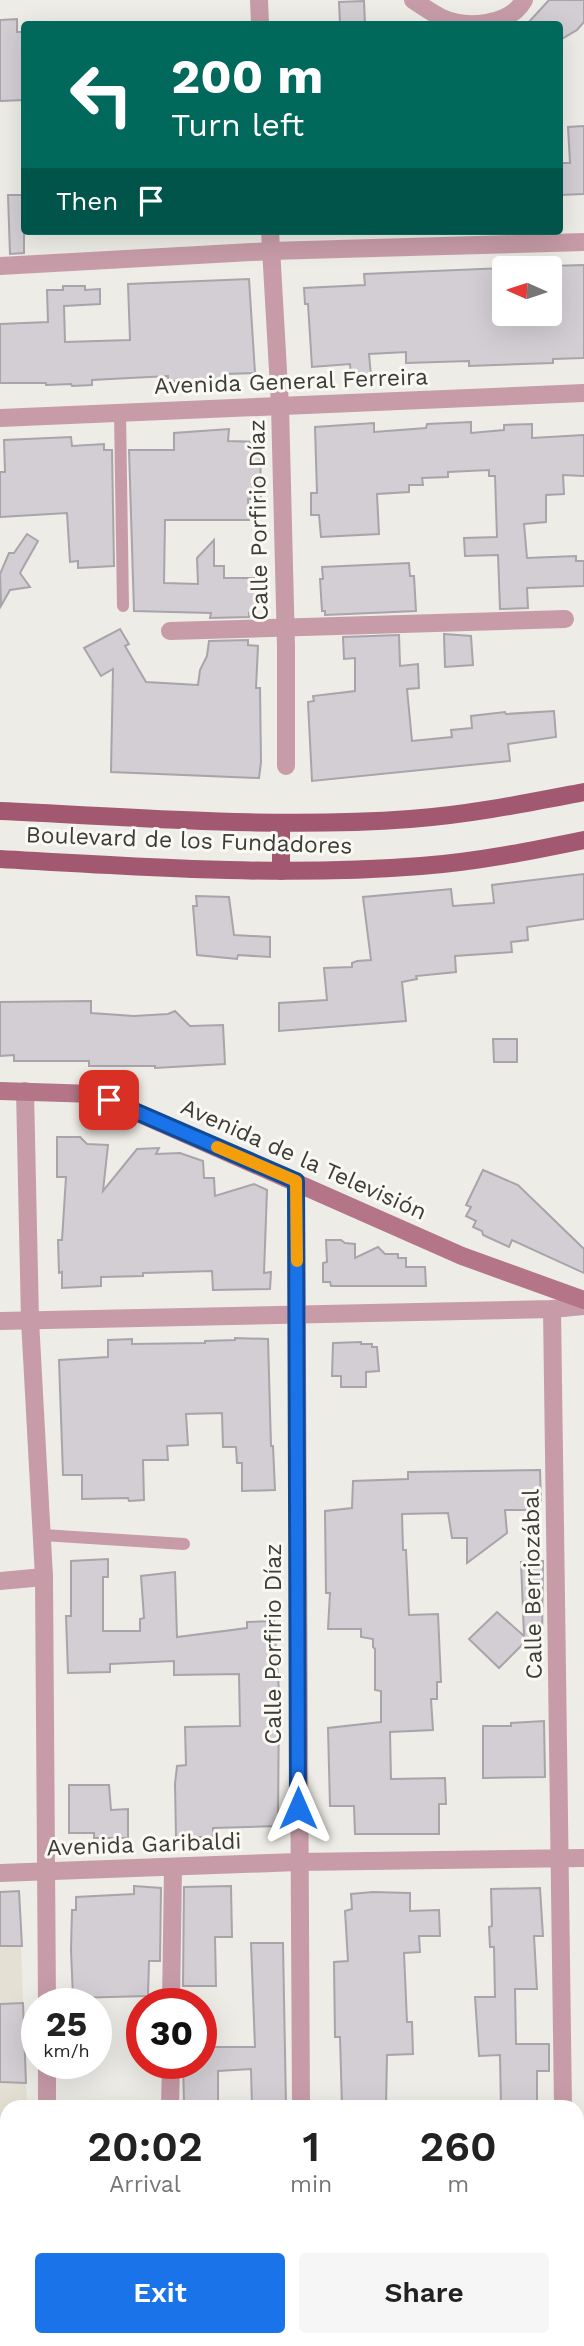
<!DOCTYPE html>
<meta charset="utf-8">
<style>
body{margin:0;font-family:"Work Sans",sans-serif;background:#f6f6f6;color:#222;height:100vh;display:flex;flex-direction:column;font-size:26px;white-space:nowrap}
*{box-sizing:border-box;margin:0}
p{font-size:23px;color:#767676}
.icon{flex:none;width:38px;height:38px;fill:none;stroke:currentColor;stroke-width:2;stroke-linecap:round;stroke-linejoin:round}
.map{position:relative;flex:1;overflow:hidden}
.details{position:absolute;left:0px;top:2100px;width:584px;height:247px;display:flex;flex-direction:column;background:#fff;border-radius:21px 21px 0 0;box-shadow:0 7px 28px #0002}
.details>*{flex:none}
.banner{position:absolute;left:21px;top:21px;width:542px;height:214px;border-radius:7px;box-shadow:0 7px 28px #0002;background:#00695c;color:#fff;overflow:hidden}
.needle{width:46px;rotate:273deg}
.fabs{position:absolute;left:492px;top:256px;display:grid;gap:14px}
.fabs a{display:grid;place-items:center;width:70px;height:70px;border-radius:7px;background:#fff;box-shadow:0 7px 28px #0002;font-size:35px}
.speed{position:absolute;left:21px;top:1988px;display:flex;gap:14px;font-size:35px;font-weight:700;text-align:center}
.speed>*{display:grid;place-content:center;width:91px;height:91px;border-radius:50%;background:#fff;box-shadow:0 7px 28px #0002;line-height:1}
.speed small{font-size:18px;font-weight:400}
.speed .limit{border:10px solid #d22;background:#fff;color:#111}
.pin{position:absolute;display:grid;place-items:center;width:60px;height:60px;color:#fff;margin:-30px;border-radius:14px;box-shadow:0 4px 10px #0006}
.me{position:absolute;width:77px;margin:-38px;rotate:0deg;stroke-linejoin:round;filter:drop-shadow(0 0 5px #0008)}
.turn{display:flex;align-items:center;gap:24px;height:147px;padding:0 35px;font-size:32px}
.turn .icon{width:91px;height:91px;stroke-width:2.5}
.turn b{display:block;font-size:49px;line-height:60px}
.then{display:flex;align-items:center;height:66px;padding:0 35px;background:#0003;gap:14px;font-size:26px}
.eta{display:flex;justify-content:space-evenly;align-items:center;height:119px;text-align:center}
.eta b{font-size:42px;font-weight:600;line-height:49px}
.cta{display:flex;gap:14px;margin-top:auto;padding:14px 35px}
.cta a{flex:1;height:80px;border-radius:7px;background:#1a73e8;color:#fff;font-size:28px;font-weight:600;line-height:80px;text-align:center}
.cta a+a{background:#f6f6f6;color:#222}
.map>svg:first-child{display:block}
.built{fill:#e4e1d4}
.building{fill:#d2ced3;stroke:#a8a4a9;stroke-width:2}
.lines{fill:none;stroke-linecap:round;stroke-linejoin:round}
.service{stroke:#c79ca8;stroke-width:12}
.minor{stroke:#c79ca8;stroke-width:18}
.tertiary{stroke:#c79ca8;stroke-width:18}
.secondary{stroke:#b37587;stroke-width:18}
.primary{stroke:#a25870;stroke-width:18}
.route-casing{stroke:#114b97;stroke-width:18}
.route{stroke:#1a73e8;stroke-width:12}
.slow{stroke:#f59e0b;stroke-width:12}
.labels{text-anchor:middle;stroke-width:6;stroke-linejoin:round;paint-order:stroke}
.street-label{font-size:23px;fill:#3c3c39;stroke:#faf9f3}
</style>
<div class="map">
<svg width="584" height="2346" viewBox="0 0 584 2346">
<rect width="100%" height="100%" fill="#edece6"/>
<!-- built -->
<path class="built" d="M19 1891 27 2107H7V2148L0 2147V1892Z"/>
<!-- building -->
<g class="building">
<path d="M549 0H584V22L577 30 560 40V24H527Z"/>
<path d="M364 1 365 24H340L339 2Z"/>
<path d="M17 19V32H24V100L0 101V20Z"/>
<path d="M584 126V194L560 195V163H570L568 127Z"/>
<path d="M8 195H24V253L10 254Z"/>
<path d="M584 265V358L553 359V363L469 366V361L406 363V352L369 354 371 376 351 377 350 364 312 367 308 304H305L304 288 365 285 364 274 504 268V313H550V266Z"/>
<path d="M249 279 255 373 226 374 227 380 174 384V381H168V376L92 380V385L72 386 71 384 46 385V383H0V324L48 322 47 290H63V286H85V290L100 289V304L64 306 65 342 130 340 128 284Z"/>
<path d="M471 422V433L504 430V425L532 424V438L584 435V476L563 475 564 494 546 495V522L524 524 527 558 576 556V561H584V586L527 588 528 608 500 609 498 555 465 556 464 538 497 537 495 476H489V470L448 472V477L422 478 423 485H409V492L377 494 379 534 321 537 319 515H311V493H317L315 427 374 423V432L426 428 427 424Z"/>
<path d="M229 429 228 441 260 442 261 499H248L249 520H165L164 583 198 584 197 558 214 540V566H224V578H254V590L257 591 256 613H249V617L210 618 211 613 134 611 129 450H174V433Z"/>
<path d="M71 437 72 446 104 444V450H112L114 566 78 568V561L70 562 67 513 0 517V472H5L4 440Z"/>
<path d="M27 534 38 541 20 573 30 587 10 590 1 606 0 574 9 553H14Z"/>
<path d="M409 563 410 576H414L416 611 325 615V611H322L320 579H323L322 567Z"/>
<path d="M120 629 129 644 125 646 146 682 198 685 200 670 207 656 209 641 248 640V645L258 646 256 688H260L261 762 259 778 111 772 113 669 101 676 84 648Z"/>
<path d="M444 634 471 636 473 665 445 667Z"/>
<path d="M399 635 400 666 418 664 419 688 407 689 412 741 452 737 451 730 472 728 471 716 505 712 506 714 554 711 556 737 508 744 510 761 312 781 308 702 314 701 313 696 355 691V658L344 659 343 637Z"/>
<path d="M584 874V919L527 927 528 940 511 942 512 952 455 956 456 972 416 976 417 979 402 982 406 1021 279 1031V1003L327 1000 324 968 352 967V963L357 961 371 960 363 897 451 889 453 906 494 903 492 885Z"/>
<path d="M196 896 229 897 234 935 270 937V957L238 955 237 959 197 955 193 906H197Z"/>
<path d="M91 1001V1013L134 1016 168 1014 175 1011 190 1026 223 1025 225 1064 155 1068V1066H89V1061H14V1055L0 1056V1002Z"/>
<path d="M493 1039H517V1062H494Z"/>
<path d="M57 1137H80L87 1144 108 1145 103 1191 137 1149 159 1148 156 1154 180 1153 203 1161 204 1178H214L215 1196 254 1184 267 1190 264 1273 271 1272 270 1289 213 1290 212 1271 143 1273V1276L101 1277V1286L62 1288V1272L59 1273 58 1240H62L66 1177H57Z"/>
<path d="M483 1170 518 1185 584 1249V1273L512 1240 509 1247 483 1235 482 1231 473 1227 476 1221 466 1216 471 1207 466 1205Z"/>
<path d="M326 1240H341L345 1243 355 1244V1258L378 1247 385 1254H398V1258H406V1267H425L426 1286H331L330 1282H323V1263L327 1262Z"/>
<path d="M235 1338 268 1339 271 1446H273L275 1490 242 1491V1463H237L236 1447H223L222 1413 186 1414 188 1445 167 1446 168 1460H143L144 1500 129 1501 128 1498 82 1499V1475H63L59 1360 108 1357V1340L132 1339V1344L205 1343V1341L235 1340Z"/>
<path d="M361 1342V1344H372V1347H377L379 1371 366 1372V1387H341V1376H332L333 1343Z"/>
<path d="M540 1470 541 1502H532L533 1510H505L507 1533 467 1563V1538H452L448 1513 402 1514 403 1550H406L409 1615 438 1614 441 1682H437V1699H431L433 1730 390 1732 391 1779 445 1778 446 1804H439V1834H355L354 1806H330L328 1728 381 1722V1691L375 1690V1649L373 1647V1639L361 1637V1629H328L330 1593H326L325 1511 352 1508 353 1481 408 1479V1472Z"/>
<path d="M108 1559V1577H103V1631H140V1619L144 1618 141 1576 175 1572 177 1637 247 1628V1622L274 1621 279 1691 278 1826 213 1828V1837H176L175 1784 177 1766 186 1765 185 1727 240 1726 239 1674 174 1675V1661L110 1664V1672L68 1673 66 1616H71V1561Z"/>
<path d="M543 1561 542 1645H524V1643L499 1668 469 1639 497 1612 524 1636 521 1562Z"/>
<path d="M544 1721 545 1777 483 1778V1726H511V1723Z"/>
<path d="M69 1785H109L111 1810 128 1809V1838H94V1833H69Z"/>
<path d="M134 1886 161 1888 160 1961H149L148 1996 73 1998 71 1950 72 1910H76V1897L134 1894Z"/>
<path d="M231 1886 232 1937H215L216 1986H183L184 1887Z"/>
<path d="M540 1888 543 1936H534L537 1989H515L516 2044H549V2071H537V2107H501L500 2055 479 2056 475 1997H495L494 1947H490L489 1927 492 1926 491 1889Z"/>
<path d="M19 1891 22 1946H0V1892Z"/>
<path d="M373 1892 410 1893V1911L439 1910 440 1936H419L420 1952 404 1953 407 2022H412L413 2054 387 2055 386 2107H342L340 2037H335L334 1962 348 1961 345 1911 352 1909 351 1894Z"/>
<path d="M251 1943H283L286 2107H252L251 2069 218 2071V2107H201V2103H184L183 2063H201V2047H255Z"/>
<path d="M23 2003 26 2083 0 2082V2004Z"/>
</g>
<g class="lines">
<!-- service -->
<g class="service">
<path d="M120 413 123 606"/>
<path d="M43 1535 184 1544"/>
<path d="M0 2226 7 2228"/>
</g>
<!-- minor -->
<g class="minor">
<path d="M259 0 260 24"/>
<path d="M413 0C422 6 432 13 442 18 466 29 510 26 524 0"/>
<path d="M270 231 280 405 286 647V766"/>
<path d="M0 266 271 251 584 242"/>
<path d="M170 631 565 619"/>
<path d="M25 1091 30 1320 44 1577 47 2004"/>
<path d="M296 1181 301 2107"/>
<path d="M552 1309 563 2107"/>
<path d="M0 1321 552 1309 584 1306"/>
<path d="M0 1581 44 1577"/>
<path d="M0 1873 298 1862"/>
<path d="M171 2004 173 1867"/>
<path d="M47 2063V2107"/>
<path d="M170 2107 171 2063"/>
</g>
<!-- tertiary -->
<g class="tertiary">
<path d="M0 418 584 393"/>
<path d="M298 1862 584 1858"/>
</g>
<!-- secondary -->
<path class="secondary" d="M0 1091 95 1094 462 1256 584 1300"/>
<!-- primary -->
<g class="primary">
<path d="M0 811C137 817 274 829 410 819 468 815 527 803 584 792"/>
<path d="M0 859C140 867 281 877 421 866 476 862 530 851 584 840"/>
<path d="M281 871V824"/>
</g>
</g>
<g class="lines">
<!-- route casing -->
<g class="route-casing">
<path id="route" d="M109 1100 296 1181 298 1808"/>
</g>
<!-- route -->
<use href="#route" class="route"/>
<!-- slow -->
<path class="slow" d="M217 1147 296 1181 297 1261"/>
</g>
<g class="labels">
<!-- street labels -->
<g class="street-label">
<text transform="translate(291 381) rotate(-2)" y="8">Avenida General Ferreira</text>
<text transform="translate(258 520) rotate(-91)" y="8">Calle Porfirio Díaz</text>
<text transform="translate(189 840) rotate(2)" y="8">Boulevard de los Fundadores</text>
<text transform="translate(304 1159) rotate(24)" y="8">Avenida de la Televisión</text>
<text transform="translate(532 1584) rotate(-91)" y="8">Calle Berriozábal</text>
<text transform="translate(273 1644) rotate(-90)" y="8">Calle Porfirio Díaz</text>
<text transform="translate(144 1844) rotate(-2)" y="8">Avenida Garibaldi</text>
</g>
</g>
</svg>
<div class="fabs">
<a><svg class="needle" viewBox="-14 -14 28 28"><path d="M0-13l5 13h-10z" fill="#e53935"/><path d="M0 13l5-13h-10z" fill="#767676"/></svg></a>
</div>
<div class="speed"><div>25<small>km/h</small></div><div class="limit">30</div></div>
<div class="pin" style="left:109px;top:1100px;background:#d93025"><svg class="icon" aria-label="arrive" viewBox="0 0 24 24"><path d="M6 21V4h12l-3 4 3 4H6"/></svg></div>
<svg class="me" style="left:298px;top:1808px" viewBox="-20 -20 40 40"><path d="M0-17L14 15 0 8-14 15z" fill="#1a73e8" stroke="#fff" stroke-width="4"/></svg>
<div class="banner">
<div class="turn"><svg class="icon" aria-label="left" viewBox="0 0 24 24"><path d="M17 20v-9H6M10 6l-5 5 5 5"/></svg><div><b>200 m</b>Turn left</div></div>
<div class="then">Then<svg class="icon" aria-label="arrive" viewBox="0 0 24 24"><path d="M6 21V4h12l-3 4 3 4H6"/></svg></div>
</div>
<section class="details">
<div class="eta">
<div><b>20:02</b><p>Arrival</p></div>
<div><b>1</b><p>min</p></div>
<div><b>260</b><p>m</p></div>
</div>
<div class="cta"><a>Exit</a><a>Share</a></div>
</section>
</div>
